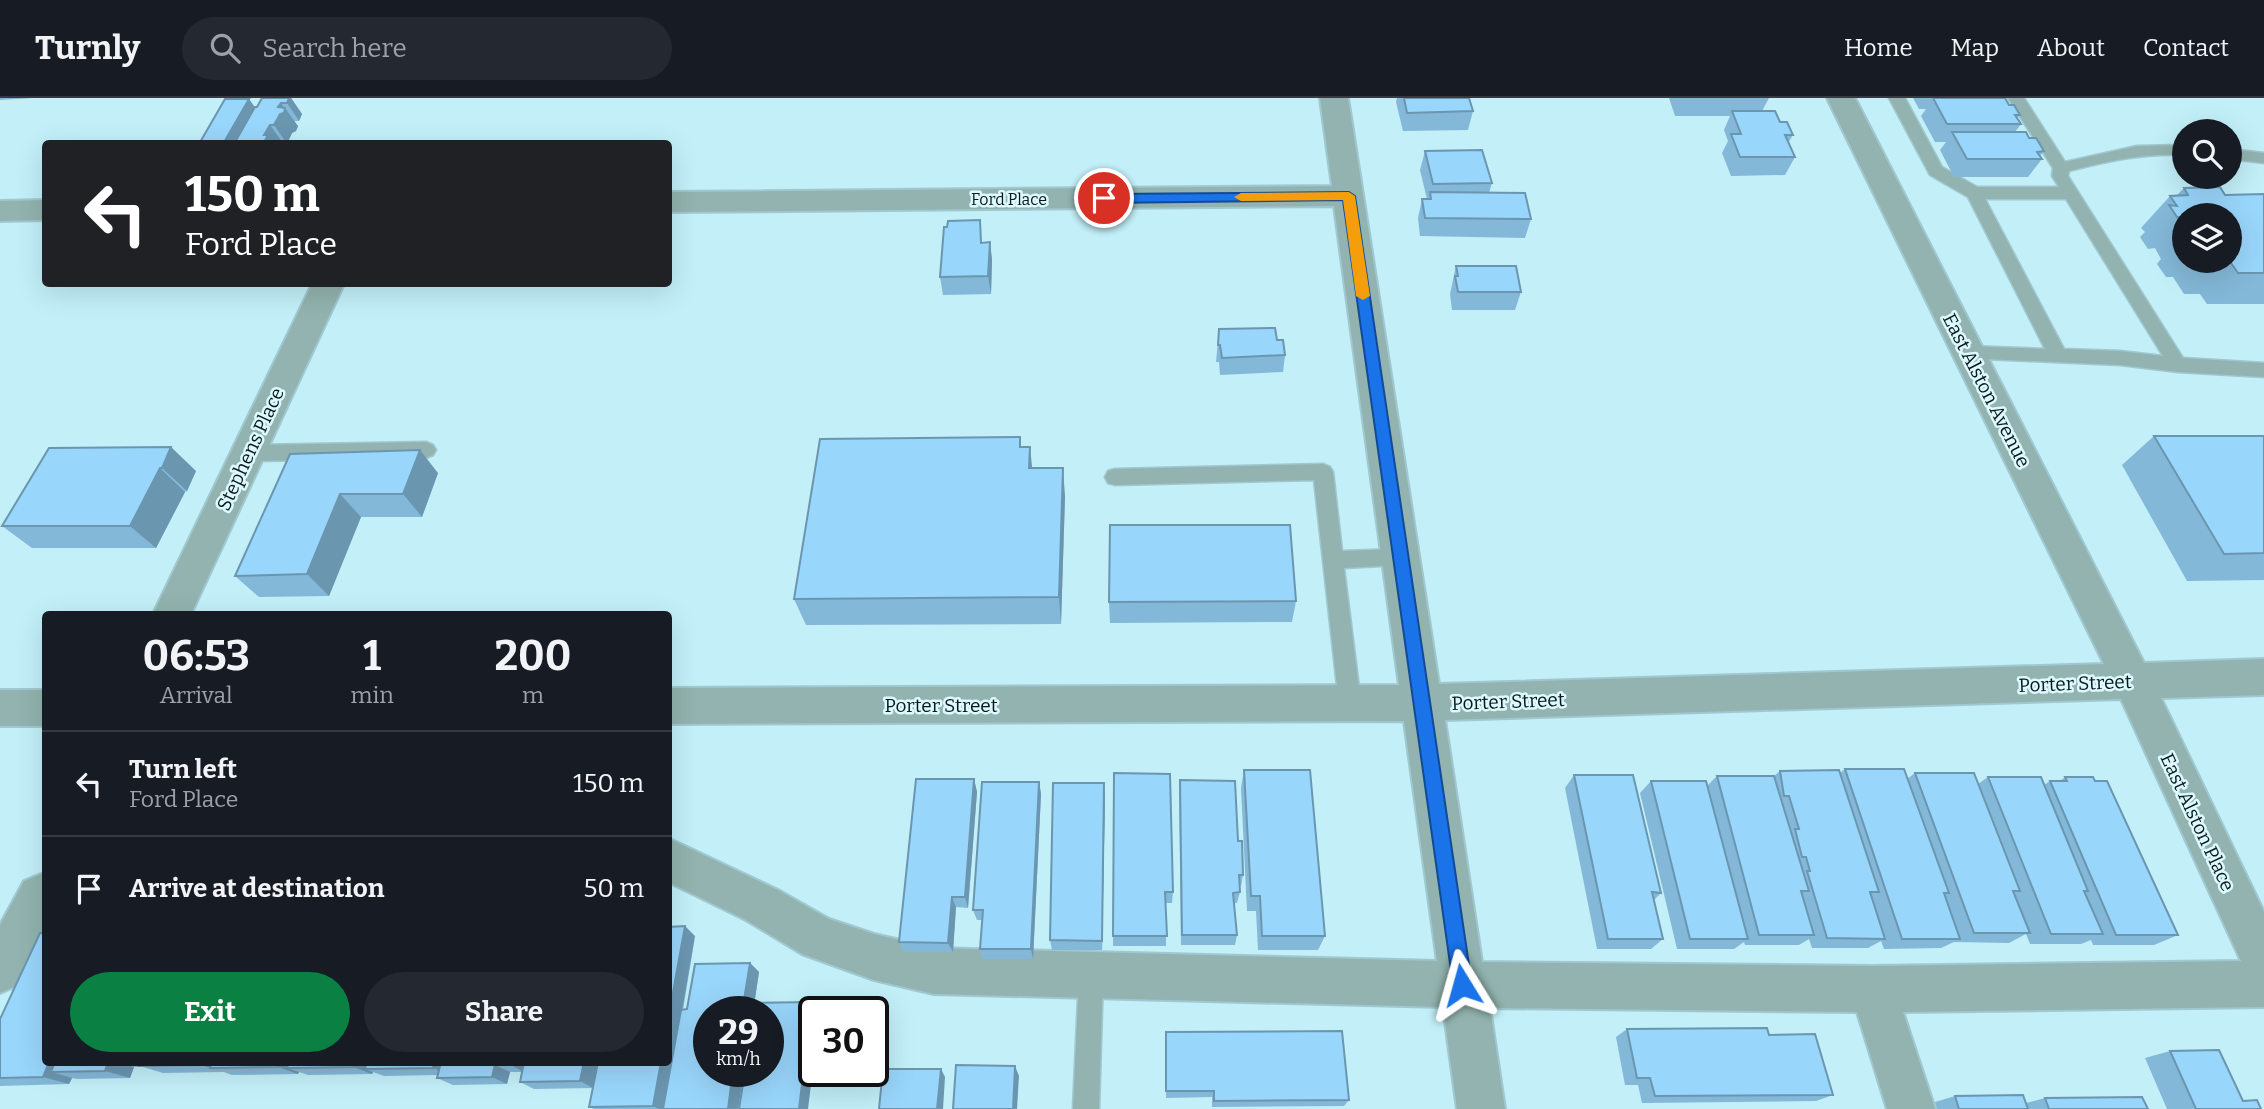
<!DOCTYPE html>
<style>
body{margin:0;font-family:Bitter,serif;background:#242831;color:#f1f3f6;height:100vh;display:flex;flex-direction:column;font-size:26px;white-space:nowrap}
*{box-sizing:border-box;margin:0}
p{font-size:23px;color:#9ea1a6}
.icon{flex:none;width:38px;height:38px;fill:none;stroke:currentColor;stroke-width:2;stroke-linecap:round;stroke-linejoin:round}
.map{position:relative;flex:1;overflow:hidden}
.sheet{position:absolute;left:42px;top:513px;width:630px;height:455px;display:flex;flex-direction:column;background:#171b24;border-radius:7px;box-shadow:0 7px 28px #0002}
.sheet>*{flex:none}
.hud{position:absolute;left:42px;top:42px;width:630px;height:147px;border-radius:7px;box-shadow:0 7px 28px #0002;background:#202124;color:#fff;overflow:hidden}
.controls{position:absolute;left:2172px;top:21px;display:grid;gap:14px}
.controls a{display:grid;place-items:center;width:70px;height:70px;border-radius:50%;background:#171b24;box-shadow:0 7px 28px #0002;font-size:35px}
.speed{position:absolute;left:693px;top:898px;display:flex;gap:14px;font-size:35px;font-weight:700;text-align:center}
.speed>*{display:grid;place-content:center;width:91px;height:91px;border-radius:50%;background:#171b24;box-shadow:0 7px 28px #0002;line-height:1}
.speed small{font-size:18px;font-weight:400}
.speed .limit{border:4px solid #111;border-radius:10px;background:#fff;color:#111}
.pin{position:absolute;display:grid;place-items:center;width:60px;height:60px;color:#fff;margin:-30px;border:4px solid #fff;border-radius:50%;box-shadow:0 2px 7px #0007}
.me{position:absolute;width:77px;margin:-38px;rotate:352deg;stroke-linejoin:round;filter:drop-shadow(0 0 5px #0008)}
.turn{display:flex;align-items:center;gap:24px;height:147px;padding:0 28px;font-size:32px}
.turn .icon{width:91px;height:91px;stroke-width:2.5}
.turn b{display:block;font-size:49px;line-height:60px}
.eta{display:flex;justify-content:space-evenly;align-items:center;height:119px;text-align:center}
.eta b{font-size:42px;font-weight:700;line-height:49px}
.cta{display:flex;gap:14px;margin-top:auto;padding:14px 28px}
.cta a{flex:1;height:80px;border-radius:42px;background:#0b8043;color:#fff;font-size:28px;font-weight:700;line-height:80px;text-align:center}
.cta a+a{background:#242831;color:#f1f3f6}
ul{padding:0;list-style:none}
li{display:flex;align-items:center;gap:21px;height:105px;padding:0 28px;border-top:2px solid #363941}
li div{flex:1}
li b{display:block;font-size:26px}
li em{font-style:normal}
header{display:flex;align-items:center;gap:42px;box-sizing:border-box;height:98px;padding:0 35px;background:#171b24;border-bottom:2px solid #363941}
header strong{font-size:33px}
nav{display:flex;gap:38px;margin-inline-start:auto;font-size:24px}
.search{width:490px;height:63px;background:#242831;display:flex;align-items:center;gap:18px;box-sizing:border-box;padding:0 24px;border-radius:38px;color:#9ea1a6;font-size:26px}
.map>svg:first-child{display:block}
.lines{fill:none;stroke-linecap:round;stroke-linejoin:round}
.service-casing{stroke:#a0c8d0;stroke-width:3}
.minor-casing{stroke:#a0c8d0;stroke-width:4}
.service{fill:#92b3af;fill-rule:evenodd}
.minor{fill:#92b3af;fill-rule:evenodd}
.wall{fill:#84b8d8;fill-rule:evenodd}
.shaded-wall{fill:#6b96b0}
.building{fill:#99d6fb;stroke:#6b96b0;stroke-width:2}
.route{fill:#1a73e8;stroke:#114b97;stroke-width:2}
.slow{fill:#f59e0b}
.labels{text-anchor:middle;stroke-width:5;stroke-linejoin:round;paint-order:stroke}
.far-street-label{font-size:16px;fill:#07191c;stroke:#def9fe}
.street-label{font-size:19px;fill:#07191c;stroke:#def9fe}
</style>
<header>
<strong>Turnly</strong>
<div class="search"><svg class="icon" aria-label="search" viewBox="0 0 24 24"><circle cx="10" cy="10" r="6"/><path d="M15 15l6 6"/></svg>Search here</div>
<nav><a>Home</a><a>Map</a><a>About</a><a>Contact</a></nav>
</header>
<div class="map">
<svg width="2264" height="1011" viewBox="0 0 2264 1011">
<rect width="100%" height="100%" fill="#c2eff8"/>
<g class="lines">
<!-- service casing -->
<g class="service-casing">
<g id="service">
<path d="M1889 0H1905L1942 69 1977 89H2059L2052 78 2053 70 2008 0H2024L2065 64 2137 48 2184 47V57C2144 55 2107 63 2069 73L2068 78 2183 260 2264 265V279L2178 274 2120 267 1963 260 1960 255 1963 250 1969 248 2045 251 1968 99 1930 77ZM1985 101H2066L2163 258 2120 253 2064 251Z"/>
<path d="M2230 51 2264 55V65L2230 61Z"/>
<path d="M426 344 433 347 436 352 433 357 426 360 248 363 241 360 238 355 241 350 248 347Z"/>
<path d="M1323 366 1330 369 1333 374 1342 453 1400 451 1407 453 1410 459 1407 465 1400 467 1344 470 1361 606 1358 613 1350 616 1342 613 1339 606 1314 382 1115 387 1108 385 1105 379 1108 373 1115 371Z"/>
<path d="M1091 866 1100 869 1103 878 1099 1011H1073L1079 878 1082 869Z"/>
</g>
</g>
<!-- minor casing -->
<g class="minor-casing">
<g id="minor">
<path d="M1320 0H1348L1439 586 2104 566 1827 0H1855L2144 565 2264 561V597L2161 600 2264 814V909L1903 914 1935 1011H1887L1857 914 1490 910 1505 1011H1457L1443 909 934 896 874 882 802 856 746 822 668 784V740L778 792 829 821 874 836 934 850 1437 863 1404 623 668 626V590L1399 587 1334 108 668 114V94L1332 88ZM2121 601 2241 863 1873 868 1482 864 1445 622Z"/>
<path d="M46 102V122L0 123V103Z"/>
<path d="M312 186H344L191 516H153Z"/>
<rect x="0" y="592" width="46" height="36"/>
<path d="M46 774V832L16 888 0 895V827L24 783Z"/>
</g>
</g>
<!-- service -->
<use href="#service" class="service"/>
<!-- minor -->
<use href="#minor" class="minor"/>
</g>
<!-- wall -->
<g class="wall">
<path d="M0 0H33L0 2Z"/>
<path d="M262 0H291L302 16 299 23H294L298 28 296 33 292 35 287 46H199L254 9H257Z"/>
<path d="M1397 0H1469L1473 13 1468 32 1403 33 1396 4Z"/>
<path d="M1669 0H1769L1762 13 1780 24 1793 37 1788 45 1795 59 1785 77 1731 78 1722 55 1728 43 1724 32 1730 18H1675Z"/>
<path d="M1913 0H2005L2009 7 2020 17 2017 20 2021 26 2015 34 2029 40 2044 53 2040 58 2042 61 2028 79H1954L1940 52 1946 44H1935L1921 18 1926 11H1919Z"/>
<path d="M1425 53 1492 85 1489 95 1531 121 1525 140 1420 138 1418 120 1422 101H1427L1420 72Z"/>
<path d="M2184 90 2225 97 2264 96V206H2207L2200 196H2184L2173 179H2166L2157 166 2161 161 2155 150 2148 151 2140 139 2145 134 2141 130 2170 98 2177 97ZM2184 117 2230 163H2184Z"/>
<path d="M990 144 992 162 991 196 943 197 940 179Z"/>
<path d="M1456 168 1521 194 1515 212H1452L1450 196Z"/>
<path d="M1219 231 1277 242 1285 257 1283 274 1220 277 1219 264H1216Z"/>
<path d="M2154 338H2264V482L2187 483 2122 367Z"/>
<path d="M1020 339 1021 349 1032 370 1065 398 1061 526 806 527 794 501Z"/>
<path d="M49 350 196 373 187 393 185 394 156 450H32L2 428Z"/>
<path d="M290 356 438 375 422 419H361L329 498 259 499 235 478Z"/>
<path d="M1296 503 1292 524 1110 525 1109 504Z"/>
<path d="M1845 671 1907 681 1915 675 1978 686 1988 679 2044 687 2050 683H2060L2065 679 2178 837 2154 847H2093L2091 842 2081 846H2030L2026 836 2009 845 1954 844 1941 850 1884 851 1881 843 1868 850H1812L1809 841 1799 847H1745L1744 844 1734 851H1677L1640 695 1651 683 1707 688 1717 678H1774L1780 673 1840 675Z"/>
<path d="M1244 672 1325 838 1318 852H1258L1256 813H1247L1241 690Z"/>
<path d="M1114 675 1173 794 1172 805H1166V848H1113Z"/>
<path d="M1574 677 1661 795 1654 802 1663 841 1651 851H1597L1565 690Z"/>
<path d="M974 681 977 694 968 810 956 809 953 854H904L899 844Z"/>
<path d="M1180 682 1238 743 1243 777 1241 788H1239L1240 794 1237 805H1234L1237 837 1235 847H1181L1179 695Z"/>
<path d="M1039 684 1041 696 1033 861H983L980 851 982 822H977L973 812Z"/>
<path d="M1105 698 1102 852H1052L1050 842Z"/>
<path d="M695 838 683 912 687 911 750 865 759 874 738 1011H594L589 1009 593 990 534 991 520 984 522 974H510L507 986 453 987 437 980V977L384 978 373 974 372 976 308 977 299 974 298 976 232 977 224 974 163 975 143 969H134L130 980 77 981 72 980 69 986 0 988V921L46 964H668Z"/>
<path d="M1627 931 1833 997 1816 1003 1642 1005 1638 987H1625L1616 939Z"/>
<path d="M1166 934 1349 1002 1344 1008 1212 1009V999L1166 1000Z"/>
<path d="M2170 953 2243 1003 2261 1011H2167L2145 960Z"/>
<path d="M1955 998 2026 1005 2045 1000 2148 1011H1937L1935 1004Z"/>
</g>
<!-- shaded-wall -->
<g class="shaded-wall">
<path d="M286 0H291L302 16 299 23 287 5Z"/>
<path d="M249 1 262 19 247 46H223Z"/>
<path d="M281 5 285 11V10L298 28 296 33 292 35 287 46 274 27 278 9Z"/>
<path d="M270 27 283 45 263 46 264 37Z"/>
<path d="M990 144 992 162 991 196 988 178Z"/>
<path d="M171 349 196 373 187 393 162 370Z"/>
<path d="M1030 349 1033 378 1029 370Z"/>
<path d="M420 352 438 375 422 419 403 396Z"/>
<path d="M160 370 185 394 156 450 130 428Z"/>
<path d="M1063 370 1065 398 1061 526 1059 499Z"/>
<path d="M340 396 361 419 329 498 307 476Z"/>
<path d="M974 681 977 694 968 810 965 799Z"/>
<path d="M1039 684 1041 696 1033 861 1031 851Z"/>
<path d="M1104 685 1105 698 1102 852V843Z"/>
<path d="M952 799 956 809 953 854 948 845Z"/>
<path d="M685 828 695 838 665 1011H659L653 1008 661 964H668V922Z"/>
<path d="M750 865 759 874 753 914H742Z"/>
<path d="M812 904 820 913 814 914V962L808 1011H799Z"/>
<path d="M49 964H78L51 974 72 980 69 986 43 979Z"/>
<path d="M108 964H117L134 969 130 980 105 973Z"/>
<path d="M202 964H227L210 970 224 974 201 967Z"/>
<path d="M279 964H302L287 970 299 974 298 976 278 969Z"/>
<path d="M355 964H375L365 971 373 974 372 976 353 969Z"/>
<path d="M434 964H453L450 977 433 970Z"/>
<path d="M510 964H526L524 974 509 966Z"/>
<path d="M584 964H598L593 990 580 983Z"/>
<path d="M495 967 510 974 507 986 492 979Z"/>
<path d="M1015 968 1019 978 1017 1011H1013Z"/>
<path d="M941 971 945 979 943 1011H937Z"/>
<path d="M733 973H744L738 1011H728Z"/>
</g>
<!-- building -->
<g class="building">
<path d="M262 0H289L287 5H281L278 9 285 10 284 15 280 16 274 27H270L264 37H268L263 46H234L255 9H257Z"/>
<path d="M1404 0H1469L1473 13 1407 15Z"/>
<path d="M1933 0H2005L2009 7H2014L2020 17H2015L2021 26H1947Z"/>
<path d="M225 1H249L223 46H199Z"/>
<path d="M1732 13H1775L1780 24H1787L1793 37H1785L1795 59H1740L1731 36H1741Z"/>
<path d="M1952 34H2026L2029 40H2036L2044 53 2037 54 2042 61H1967Z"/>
<path d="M1482 52 1492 85 1433 86 1425 53Z"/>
<path d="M2220 89 2225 97 2264 96V175H2238L2231 165H2214L2213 163H2230V117H2184V119H2177L2169 107 2177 108 2170 98 2188 97 2184 90Z"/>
<path d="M1430 94 1525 95 1531 121 1425 120 1422 101H1431Z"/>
<path d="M980 122 981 145 990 144 988 178 940 179 944 129H947L948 123Z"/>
<path d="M1456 168H1516L1521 194H1458L1455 178H1458Z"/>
<path d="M1275 230 1277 242H1283L1285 257 1222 260 1220 247H1218L1219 231Z"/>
<path d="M2154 338H2264V455L2224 456Z"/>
<path d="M1020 339V349H1030L1029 370H1063L1059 499 794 501 820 341Z"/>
<path d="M171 349 162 370H160L130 428H2L49 350Z"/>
<path d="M420 352 403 396H340L307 476 235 478 290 356Z"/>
<path d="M1110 427H1290L1296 503 1109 504Z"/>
<path d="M1845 671H1904L1949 795H1944L1960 841H1902Z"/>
<path d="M1244 672H1310L1325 838H1262L1260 798H1251Z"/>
<path d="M1839 672 1879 794H1870L1885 841 1827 840 1807 773H1810L1806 759H1802L1795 731H1799L1789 698H1784L1780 673Z"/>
<path d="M1114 675 1170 676 1173 794H1165L1167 838H1113Z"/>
<path d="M1915 675H1974L2020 793H2013L2030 835H1974Z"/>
<path d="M1574 677H1633L1661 795 1652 794 1663 841H1608Z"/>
<path d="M1717 678H1774L1809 793H1801L1814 837H1759Z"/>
<path d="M1988 679H2041L2088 793H2084L2103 836H2051Z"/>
<path d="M2065 679H2093L2095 683H2107L2178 837H2116L2050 683H2067Z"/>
<path d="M916 681H974L965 799H952L948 845 899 844Z"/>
<path d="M1180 682 1235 683 1238 743H1242L1243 777H1239L1240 794 1233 795 1237 837H1182Z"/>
<path d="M1651 683H1706L1748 841H1690Z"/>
<path d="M982 684H1039L1031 851H980L983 812H973Z"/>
<path d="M1053 685H1104L1102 843 1050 842Z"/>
<path d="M685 828 668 922V829Z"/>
<path d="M40 835H46V964H49L43 979 0 980V921Z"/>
<path d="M750 865 742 914H709V973H733L728 1011H663L681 912 687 911 695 866Z"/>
<path d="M812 904 799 1011H739L745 973H768V914H753L754 905Z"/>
<path d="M1767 930 1769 937 1815 936 1833 997 1655 998 1650 980H1637L1627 931Z"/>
<path d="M1342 933 1349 1002 1214 1003V993H1166V934Z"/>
<path d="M2219 952 2243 1003 2257 1002 2261 1011H2196L2170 953Z"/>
<path d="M55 964H108L105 973 51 974Z"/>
<path d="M141 964H202L201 967 139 968Z"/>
<path d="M212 964H279L278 969 210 970Z"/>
<path d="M289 964H355L353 969 287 970Z"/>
<path d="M367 964H434L433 970 365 971Z"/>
<path d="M441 964H510L509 966 495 967 492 979 437 980Z"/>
<path d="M524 964H584L580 983 520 984Z"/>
<path d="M598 964H661L653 1008 589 1009Z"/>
<path d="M956 967 1015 968 1013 1011H953Z"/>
<path d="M883 971H941L937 1011H879Z"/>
<path d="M2023 997 2028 1011H1959L1955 998Z"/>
<path d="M2142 999 2148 1011H2049L2045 1000Z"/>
</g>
<!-- route -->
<path class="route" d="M1349 94 1355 98 1472 887 1469 894 1462 896 1456 894 1453 887 1343 102 1104 105 1098 100 1104 96Z"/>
<!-- slow -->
<path class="slow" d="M1349 94 1355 98 1370 198 1363 202 1356 198 1343 102 1241 103 1234 99 1241 95Z"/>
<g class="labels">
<!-- far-street labels -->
<g class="far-street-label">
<text x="1009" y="107">Ford Place</text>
</g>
<!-- street labels -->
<g class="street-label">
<text transform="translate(1987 292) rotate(63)" y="7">East Alston Avenue</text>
<text transform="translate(250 351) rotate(-65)" y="7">Stephens Place</text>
<text transform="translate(2075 585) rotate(-2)" y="7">Porter Street</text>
<text transform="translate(1508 603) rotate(-2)" y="7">Porter Street</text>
<text x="941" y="614">Porter Street</text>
<text transform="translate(2198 724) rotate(65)" y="7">East Alston Place</text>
</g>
</g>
</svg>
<div class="controls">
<a><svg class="icon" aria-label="search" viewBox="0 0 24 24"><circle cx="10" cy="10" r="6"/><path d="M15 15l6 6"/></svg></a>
<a><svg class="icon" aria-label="layers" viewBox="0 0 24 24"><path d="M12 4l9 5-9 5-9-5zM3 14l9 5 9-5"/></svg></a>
</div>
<div class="speed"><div>29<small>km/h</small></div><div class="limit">30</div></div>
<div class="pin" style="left:1104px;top:100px;background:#d93025"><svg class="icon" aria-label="arrive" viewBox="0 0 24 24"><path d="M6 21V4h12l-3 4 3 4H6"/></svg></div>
<svg class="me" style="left:1462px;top:887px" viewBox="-20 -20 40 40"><path d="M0-17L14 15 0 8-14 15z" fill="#1a73e8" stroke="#fff" stroke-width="4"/></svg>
<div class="hud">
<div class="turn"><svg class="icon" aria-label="left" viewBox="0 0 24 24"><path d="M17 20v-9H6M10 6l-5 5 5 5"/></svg><div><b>150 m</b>Ford Place</div></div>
</div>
<section class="sheet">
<div class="eta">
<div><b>06:53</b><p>Arrival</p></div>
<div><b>1</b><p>min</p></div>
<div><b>200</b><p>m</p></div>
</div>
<ul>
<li><svg class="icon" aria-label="left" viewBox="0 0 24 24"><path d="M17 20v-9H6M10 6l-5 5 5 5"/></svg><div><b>Turn left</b><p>Ford Place</p></div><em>150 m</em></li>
<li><svg class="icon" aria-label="arrive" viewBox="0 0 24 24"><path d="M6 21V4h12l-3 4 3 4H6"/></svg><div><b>Arrive at destination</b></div><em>50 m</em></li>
</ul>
<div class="cta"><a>Exit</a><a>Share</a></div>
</section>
</div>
